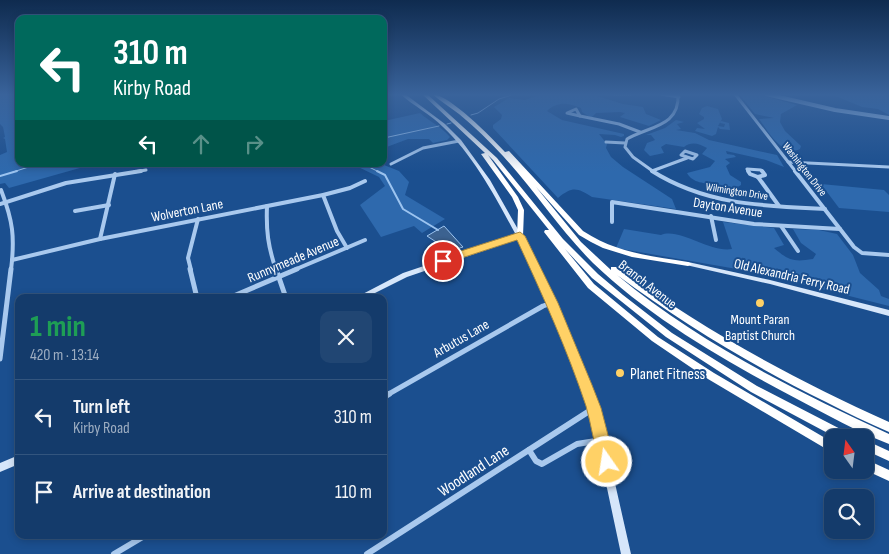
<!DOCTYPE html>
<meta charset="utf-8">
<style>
body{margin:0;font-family:"Sofia Sans Condensed",sans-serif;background:#214673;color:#f1f3f6;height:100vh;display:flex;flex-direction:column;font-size:19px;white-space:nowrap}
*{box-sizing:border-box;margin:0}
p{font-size:16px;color:#9dadc1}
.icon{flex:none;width:28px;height:28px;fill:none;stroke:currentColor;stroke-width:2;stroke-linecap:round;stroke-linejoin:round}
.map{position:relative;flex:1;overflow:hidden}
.drawer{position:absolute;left:15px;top:294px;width:372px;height:245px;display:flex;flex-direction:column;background:#143b6b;border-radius:10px;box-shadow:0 2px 8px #0003,0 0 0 1px #33557e}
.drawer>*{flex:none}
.banner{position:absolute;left:15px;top:15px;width:372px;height:152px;border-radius:10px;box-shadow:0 2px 8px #0003,0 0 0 1px #33557e;background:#00695c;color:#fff;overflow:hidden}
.needle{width:32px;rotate:346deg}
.fabs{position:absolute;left:824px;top:429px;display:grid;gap:10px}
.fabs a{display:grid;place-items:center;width:50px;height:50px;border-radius:10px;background:#143b6b;box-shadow:0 2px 8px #0003,0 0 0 1px #33557e;font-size:25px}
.pin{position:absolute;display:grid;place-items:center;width:42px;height:42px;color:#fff;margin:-21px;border:2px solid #fff;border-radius:50%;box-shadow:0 1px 5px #0007}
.me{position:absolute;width:55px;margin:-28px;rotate:347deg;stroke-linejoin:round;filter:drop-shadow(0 0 4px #0008)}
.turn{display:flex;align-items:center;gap:18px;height:105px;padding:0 15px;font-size:22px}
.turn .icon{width:65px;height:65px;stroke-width:2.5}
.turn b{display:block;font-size:35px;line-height:42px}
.lanes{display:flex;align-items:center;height:48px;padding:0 15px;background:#0003;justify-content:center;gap:25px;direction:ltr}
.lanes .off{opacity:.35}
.round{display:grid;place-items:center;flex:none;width:52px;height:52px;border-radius:10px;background:#214673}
.headline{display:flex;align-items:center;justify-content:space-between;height:85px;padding:0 15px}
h1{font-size:30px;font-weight:700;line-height:38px;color:#1e9e55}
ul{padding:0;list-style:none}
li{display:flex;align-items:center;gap:15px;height:75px;padding:0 15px;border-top:1px solid #33557e}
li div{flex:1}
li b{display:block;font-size:19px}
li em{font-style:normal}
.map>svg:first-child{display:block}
.green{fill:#2e69ad}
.water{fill:#3c6290;stroke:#9cc4f0}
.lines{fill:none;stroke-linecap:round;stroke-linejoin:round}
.stream-far1{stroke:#9cc4f0;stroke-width:1}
.stream{stroke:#9cc4f0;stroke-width:2}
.minor-far3{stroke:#a9c9ee;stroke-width:3}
.minor-far2{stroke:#a9c9ee;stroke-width:4}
.minor-far1{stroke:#a9c9ee;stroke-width:5}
.minor{stroke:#a9c9ee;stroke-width:6}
.tertiary{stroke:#a9c9ee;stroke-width:4}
.secondary{fill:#d6e6fa;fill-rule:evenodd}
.motorway{fill:#fff;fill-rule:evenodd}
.route{fill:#ffd166;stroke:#a68842}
.poi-dot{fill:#ffd166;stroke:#1b4f8f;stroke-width:2}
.labels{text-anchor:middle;stroke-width:4;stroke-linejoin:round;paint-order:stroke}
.far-street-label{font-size:11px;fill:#fff;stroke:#1b4f8f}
.street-label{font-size:14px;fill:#fff;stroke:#1b4f8f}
.poi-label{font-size:14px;fill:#fff;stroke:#1b4f8f}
.near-poi-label{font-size:16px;fill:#fff;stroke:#1b4f8f;text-anchor:start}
.near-street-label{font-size:16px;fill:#fff;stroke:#1b4f8f}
</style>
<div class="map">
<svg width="889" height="554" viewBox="0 0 889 554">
<rect width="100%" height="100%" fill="#1b4f8f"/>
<!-- green -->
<g class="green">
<path d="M0 94H19V164H94L9 188 5 183 0 184V155L7 152 5 139 3 138 5 137 3 127 0 124Z"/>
<path d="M542 94H590L623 104 643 107 646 114 661 120 649 126 620 117 625 113 620 112 596 113 591 118 582 112 581 108C568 103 558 101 547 111L562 120 624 134V136L621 137 615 135 599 134 607 144 606 148 611 157 623 167 672 199 676 209 592 197C577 188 573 186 558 198L493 128V125L501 119 502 115 494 107 509 98 525 100Z"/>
<path d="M739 94H757L797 105 781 114 780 122 785 131 801 146 800 149C782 157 768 131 759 119L774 118 755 114Z"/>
<path d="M824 94H889V115L878 109 862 107 838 97Z"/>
<path d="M707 106 718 109 722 119 718 126 724 127 725 124 720 123 721 121 729 123 730 130 720 129 718 127 716 134 712 136 695 131 697 128 705 129 697 123 704 119V117L699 114 702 108Z"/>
<path d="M420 113C430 122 441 126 450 137L447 140 433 143 429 139H408L384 148V121Z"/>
<path d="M676 120 684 122 677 124 681 129 676 130 695 133 709 140 777 155 784 167 766 160 726 151 727 154 734 155 736 157 725 159 730 163 726 166 730 175 741 182V185C736 188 728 192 722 190 719 190 718 187 715 186 705 182 693 184 687 173L710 167 715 161 702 154 707 148C699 144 692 141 684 147L666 144 661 147 664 153 650 156 644 150 647 143 655 140 651 135H646L665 128Z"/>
<path d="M384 163 385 164 384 165 399 171 409 182 405 195 445 219 422 233 414 226 381 237 360 205 385 186 379 177 352 164Z"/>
<path d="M821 184 884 190 889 195V212L839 208Z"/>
<path d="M723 222 774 228 784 245 774 248C789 261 794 262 813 259L816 254 801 243 793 229 819 230 837 234 853 255 860 273 879 290 881 296 889 299V306L754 272 616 248 624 229 661 235C679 227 710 253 732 249Z"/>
</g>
<!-- water -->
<path class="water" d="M444 226 463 247 450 251 427 236Z"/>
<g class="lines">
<!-- stream-far1 -->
<g class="stream-far1">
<path d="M878 94 883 95"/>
<path d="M471 115 478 113 499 99 515 94"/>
<path d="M447 124 451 123"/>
<path d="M384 138 439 126"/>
<path d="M363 164 379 172"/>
<path d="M13 172 38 164"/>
</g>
<!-- stream -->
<g class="stream">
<path d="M377 171 385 175 403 209 438 230"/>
<path d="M0 176 17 171"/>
</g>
<!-- minor-far3 -->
<g class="minor-far3">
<path d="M613 94H631"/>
<path d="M661 94 679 97"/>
<path d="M735 94 796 172"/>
<path d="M576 109 580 116 567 113Z"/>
<path d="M580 116 619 124 640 132"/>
<path d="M606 142 625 143"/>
<path d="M685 151 697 155 693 159 681 155Z"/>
<path d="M788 162 889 167"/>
<path d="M391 164 423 148 459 141"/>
<path d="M652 171 687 158"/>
<path d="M134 172 146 170"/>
<path d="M654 172 633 157 625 147 627 139C649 126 680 127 678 94"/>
<path d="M749 172 747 169 761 170 763 172"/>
</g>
<!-- minor-far2 -->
<g class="minor-far2">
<path d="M652 171C706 205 763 206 825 209"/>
<path d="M748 171 750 174 758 177"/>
<path d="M795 171 854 247 862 253 889 255"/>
<path d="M758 177 779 206"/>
<path d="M758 177 765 175 762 171"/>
<path d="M1 190C13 221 15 237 11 270"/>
<path d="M323 195 337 231 347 248"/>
<path d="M0 204 66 183 141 171"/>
<path d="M267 206C266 231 268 246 276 270"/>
<path d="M75 211 109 205"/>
<path d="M711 216 716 240"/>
<path d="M612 222V202L754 224 840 229"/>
<path d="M781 226 798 251"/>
<path d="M100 239 115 174"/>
<path d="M12 260 100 239 323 195 350 188 365 181"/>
<path d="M191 270 188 258 198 219"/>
<path d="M294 270 365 240"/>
</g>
<!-- minor-far1 -->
<g class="minor-far1">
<path d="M190 269 197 298"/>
<path d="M276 269 286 298"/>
<path d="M229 298 297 269"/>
<path d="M0 359 11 269"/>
<path d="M387 395 543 306 552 303"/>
</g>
<!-- minor -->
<g class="minor">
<path d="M384 397 389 394"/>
<path d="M529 450 536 461 542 464 577 444 602 440"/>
<path d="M114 554 146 535"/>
<path d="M367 554 594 408"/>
</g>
<!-- tertiary -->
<path class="tertiary" d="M766 94 835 110 889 118"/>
<!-- secondary -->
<g class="secondary">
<path d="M400 94H405L445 124 461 140 490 180 536 261 598 408 631 554H621L590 408 530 261 518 239 407 277 365 298H355L403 273 516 235C496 198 474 156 443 127 430 114 414 106 400 94Z"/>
<path d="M688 262 770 280 889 310V316L770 284 686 265 685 264 686 263Z"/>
<path d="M19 455V464L0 472V463Z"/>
</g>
<!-- motorway -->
<g class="motorway">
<path d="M422 94H427L497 158 563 239 598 274 623 295 672 333 757 386 852 435 853 438H837L751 392 666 337 592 278 565 249 594 284 658 337 714 373 832 442V452L828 450 708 379 652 341 588 288 544 232 545 230H549L493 160 488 155 518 197 524 210 523 236 522 238H518L517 236 518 210 512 197 481 154 485 153Z"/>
<path d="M432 94C449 94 492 138 505 152L509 151 583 231C617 253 650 256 688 262L692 264 688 266 632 257 603 248 591 242 579 235 536 187 581 242 611 270V267H617C704 330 791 378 889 422V432C868 423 847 413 826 402 753 366 683 324 617 275 699 343 794 390 889 434V444C858 432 827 415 797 399 727 362 650 318 593 263 560 230 534 190 503 156 489 141 475 127 459 114 450 107 440 101 432 94Z"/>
<path d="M865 440 889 451V461L865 450Z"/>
<path d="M865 459 889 470V481L865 470Z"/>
</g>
</g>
<!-- sky -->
<linearGradient id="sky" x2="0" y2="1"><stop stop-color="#0f2b4f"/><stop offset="0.55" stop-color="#39639b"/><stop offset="1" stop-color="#39639b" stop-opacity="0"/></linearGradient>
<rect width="889" height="172" fill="url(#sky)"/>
<!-- route -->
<path class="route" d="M520 232 525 236 558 303 592 385 601 408 615 462 612 467 607 470 601 467 599 462C594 444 591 424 586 406 567 349 542 294 517 240L443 264 438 261 439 258Z"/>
<!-- markers -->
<g class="poi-dot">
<circle cx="760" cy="303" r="5"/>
<circle cx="620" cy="373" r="5"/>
</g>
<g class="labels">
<!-- far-street labels -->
<g class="far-street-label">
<text transform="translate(805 169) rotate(52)" y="4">Washington Drive</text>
<text transform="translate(737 191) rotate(9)" y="4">Wilmington Drive</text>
</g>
<!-- street labels -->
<g class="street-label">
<text transform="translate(728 207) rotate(9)" y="5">Dayton Avenue</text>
<text transform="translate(187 210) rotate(-11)" y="5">Wolverton Lane</text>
<text transform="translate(293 259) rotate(-23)" y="5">Runnymeade Avenue</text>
<text transform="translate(792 276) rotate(13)" y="5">Old Alexandria Ferry Road</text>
<text transform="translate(648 284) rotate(38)" y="5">Branch Avenue</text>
<text transform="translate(461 338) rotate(-30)" y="5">Arbutus Lane</text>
</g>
<!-- poi labels -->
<g class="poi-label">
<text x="760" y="324">Mount Paran<tspan x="760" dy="16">Baptist Church</tspan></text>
</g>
<!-- near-poi labels -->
<g class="near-poi-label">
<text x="630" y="379">Planet Fitness</text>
</g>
<!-- near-street labels -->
<g class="near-street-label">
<text transform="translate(473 470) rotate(-33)" y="6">Woodland Lane</text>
</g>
</g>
</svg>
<div class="fabs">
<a><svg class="needle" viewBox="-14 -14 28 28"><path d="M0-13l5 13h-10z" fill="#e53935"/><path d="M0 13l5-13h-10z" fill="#9dadc1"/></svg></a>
<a><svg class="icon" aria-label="search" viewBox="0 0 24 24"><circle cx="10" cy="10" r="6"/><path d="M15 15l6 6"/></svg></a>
</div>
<div class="pin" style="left:443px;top:261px;background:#d93025"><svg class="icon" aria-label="arrive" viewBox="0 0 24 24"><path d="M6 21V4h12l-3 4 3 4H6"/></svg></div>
<svg class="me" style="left:607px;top:462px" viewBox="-20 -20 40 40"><circle r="17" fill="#ffd166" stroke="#fff" stroke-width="3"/><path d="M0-11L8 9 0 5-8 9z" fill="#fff"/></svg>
<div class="banner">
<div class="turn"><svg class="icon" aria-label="left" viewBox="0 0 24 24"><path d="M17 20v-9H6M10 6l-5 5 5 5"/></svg><div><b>310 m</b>Kirby Road</div></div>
<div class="lanes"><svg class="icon" aria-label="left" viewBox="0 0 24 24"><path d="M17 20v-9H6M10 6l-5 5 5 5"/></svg><svg class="icon off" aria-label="ahead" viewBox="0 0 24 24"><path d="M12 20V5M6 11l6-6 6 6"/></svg><svg class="icon off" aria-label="right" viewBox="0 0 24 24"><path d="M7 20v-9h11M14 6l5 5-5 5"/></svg></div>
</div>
<section class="drawer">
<div class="headline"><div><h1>1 min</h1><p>420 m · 13:14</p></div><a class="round"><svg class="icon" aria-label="close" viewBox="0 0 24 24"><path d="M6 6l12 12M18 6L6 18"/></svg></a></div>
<ul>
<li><svg class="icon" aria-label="left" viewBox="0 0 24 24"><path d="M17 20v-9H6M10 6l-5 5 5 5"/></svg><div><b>Turn left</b><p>Kirby Road</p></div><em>310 m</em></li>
<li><svg class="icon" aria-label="arrive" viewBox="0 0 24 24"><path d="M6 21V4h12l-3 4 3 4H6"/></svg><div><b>Arrive at destination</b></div><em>110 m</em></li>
</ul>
</section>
</div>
